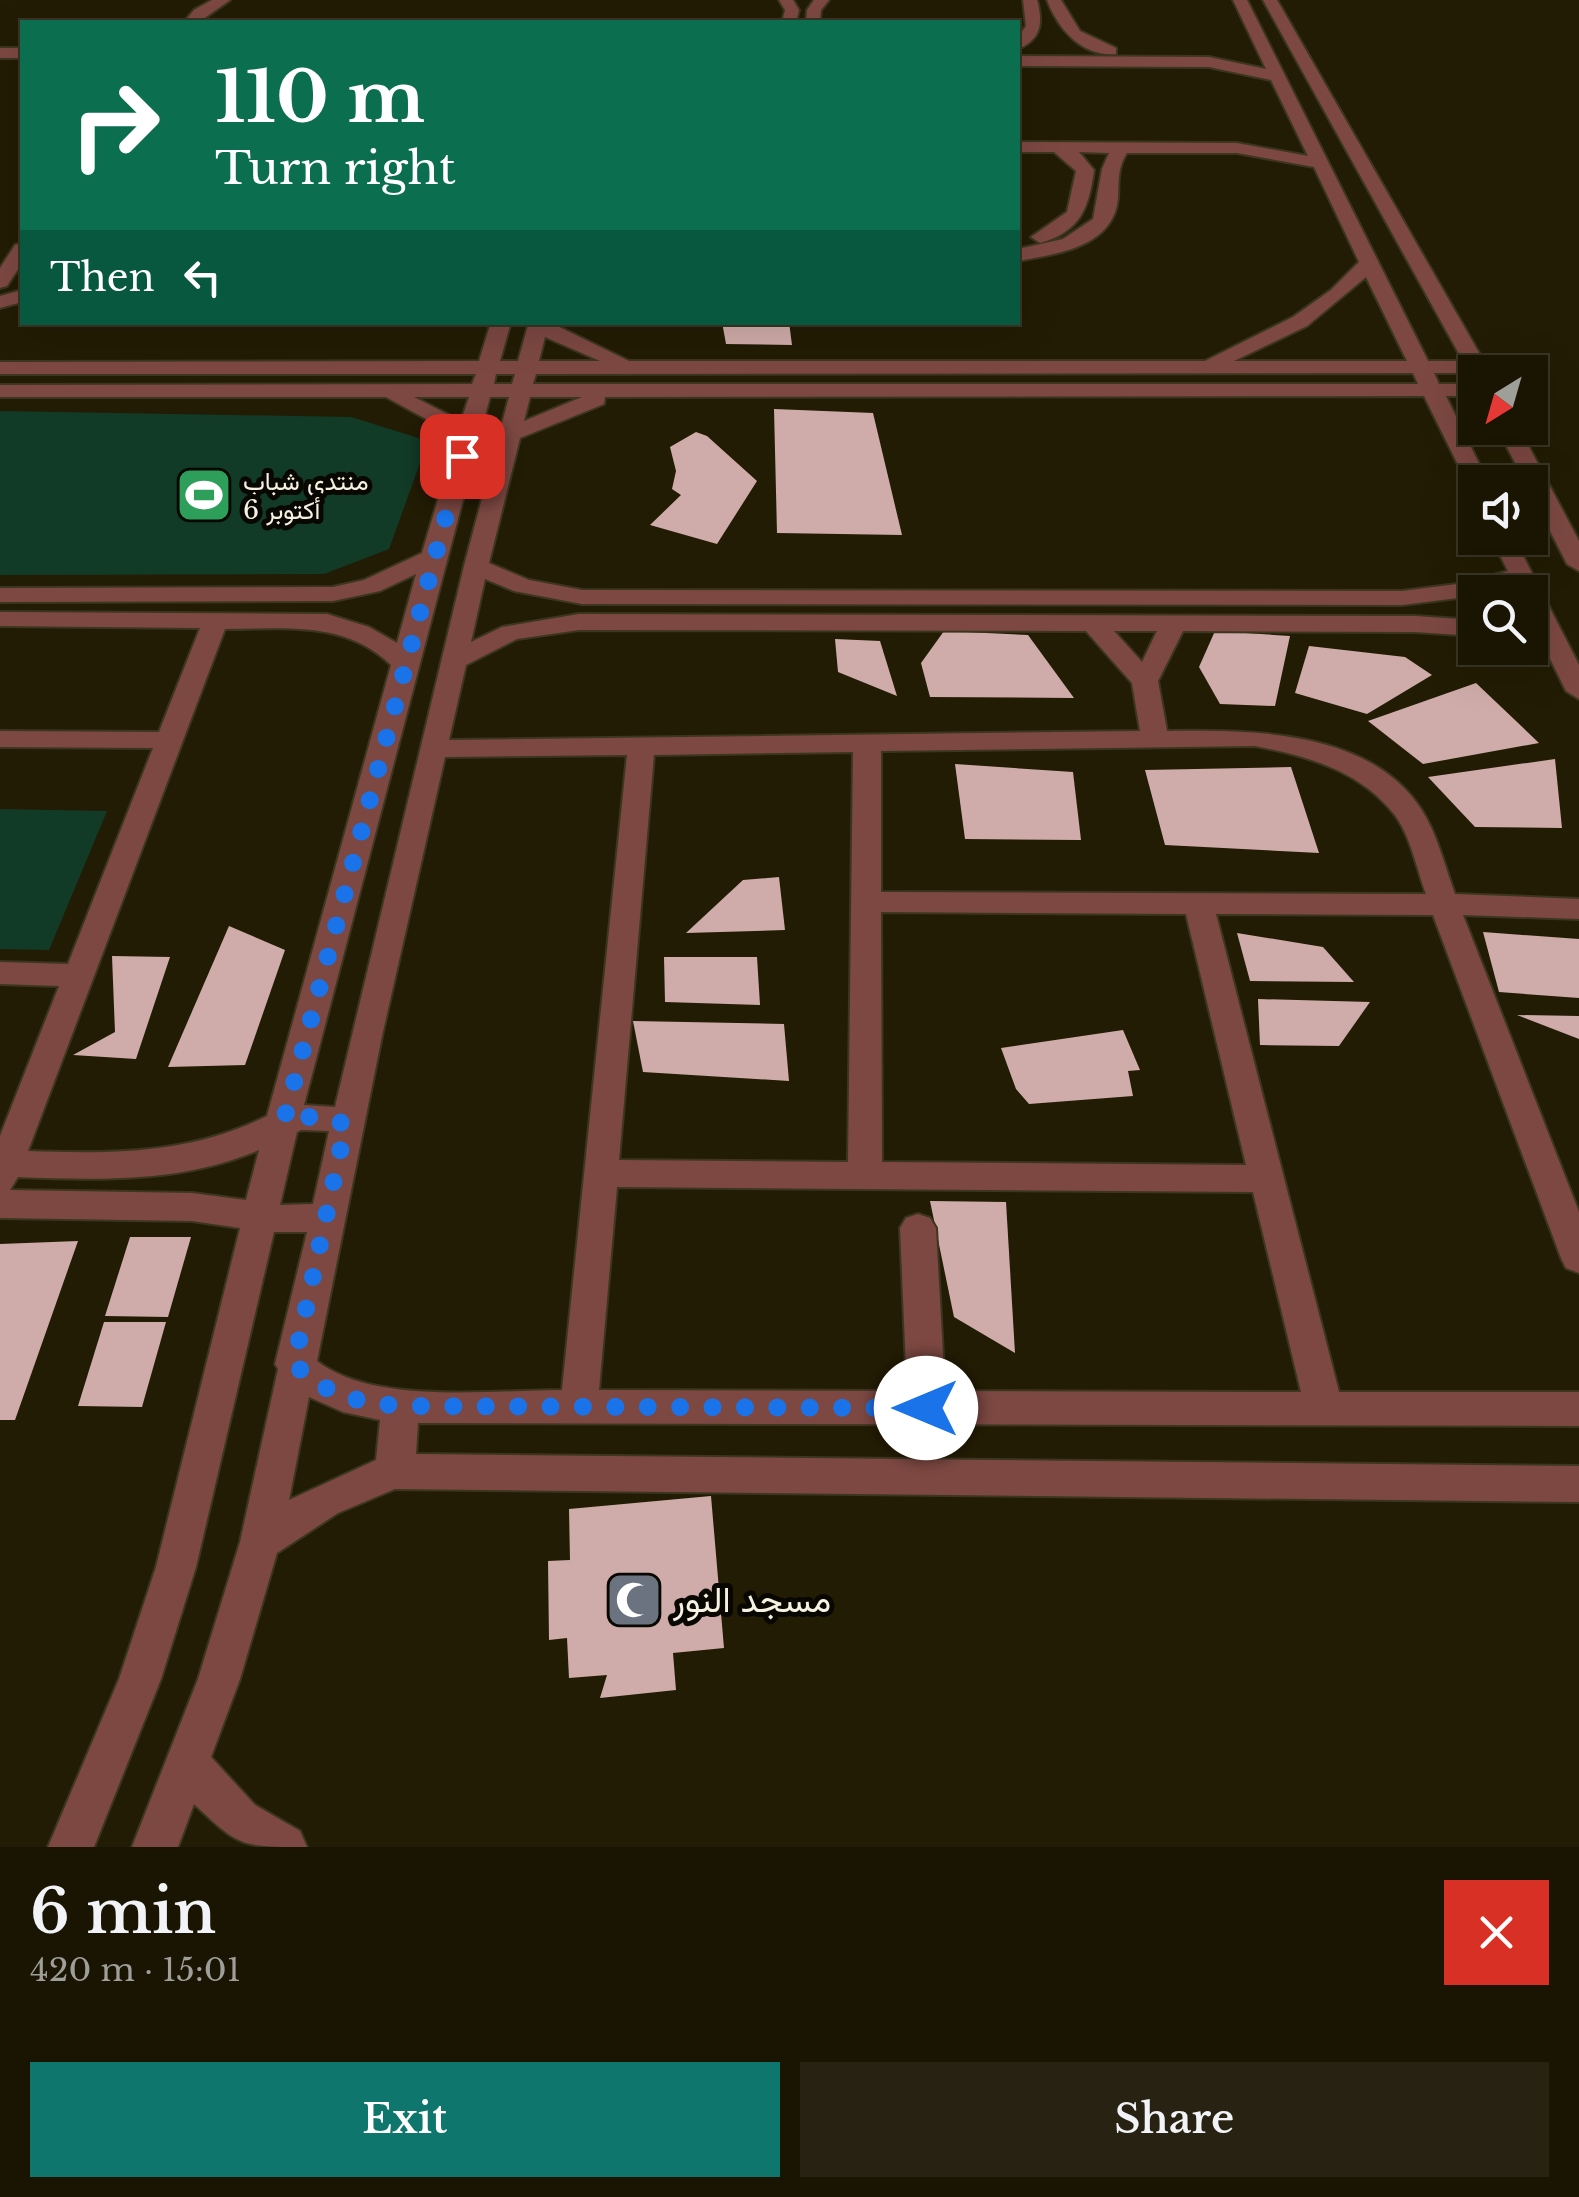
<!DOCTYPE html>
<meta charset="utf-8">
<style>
body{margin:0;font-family:"Libre Baskerville",Vazirmatn,serif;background:#272212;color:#f1f3f6;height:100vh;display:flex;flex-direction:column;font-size:38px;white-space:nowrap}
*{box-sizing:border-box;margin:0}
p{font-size:32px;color:#9f9f9a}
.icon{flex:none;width:55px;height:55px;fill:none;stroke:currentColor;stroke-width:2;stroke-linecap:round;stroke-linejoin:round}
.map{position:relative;height:1847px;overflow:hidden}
.side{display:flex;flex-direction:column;background:#1a1503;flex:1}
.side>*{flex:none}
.guide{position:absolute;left:20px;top:20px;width:1000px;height:305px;border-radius:0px;box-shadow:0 10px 40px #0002,0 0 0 2px #383425;background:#0b6e4f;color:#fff;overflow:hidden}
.needle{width:65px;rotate:217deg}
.controls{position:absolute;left:1458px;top:355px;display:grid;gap:20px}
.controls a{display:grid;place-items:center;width:90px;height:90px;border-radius:0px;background:#1a1503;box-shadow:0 10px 40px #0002,0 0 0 2px #383425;font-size:50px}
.pin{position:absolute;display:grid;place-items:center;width:85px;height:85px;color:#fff;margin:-42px;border-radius:20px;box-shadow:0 5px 15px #0006}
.me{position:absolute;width:110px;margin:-55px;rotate:270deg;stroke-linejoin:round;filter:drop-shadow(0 0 8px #0008)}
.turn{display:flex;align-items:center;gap:35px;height:210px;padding:0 30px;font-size:45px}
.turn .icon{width:130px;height:130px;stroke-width:2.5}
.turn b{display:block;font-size:70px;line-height:85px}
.then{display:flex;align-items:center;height:95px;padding:0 30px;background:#0003;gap:20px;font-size:38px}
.round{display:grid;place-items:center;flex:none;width:105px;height:105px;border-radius:0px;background:#272212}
.headline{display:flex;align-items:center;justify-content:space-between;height:170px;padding:0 30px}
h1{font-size:60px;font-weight:600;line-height:75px}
.primary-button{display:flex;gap:20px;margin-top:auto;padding:20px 30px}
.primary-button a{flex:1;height:115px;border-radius:0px;background:#0f766e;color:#fff;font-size:40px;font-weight:600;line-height:115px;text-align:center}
.primary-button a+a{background:#272212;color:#f1f3f6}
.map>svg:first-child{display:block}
.green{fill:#123b27}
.building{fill:#cfaca9}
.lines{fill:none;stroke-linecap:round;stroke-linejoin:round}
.minor-casing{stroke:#3c361f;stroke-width:4}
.minor{fill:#7d4842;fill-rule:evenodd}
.route{stroke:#1a73e8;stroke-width:18;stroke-dasharray:0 32.4}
.labels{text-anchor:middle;stroke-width:10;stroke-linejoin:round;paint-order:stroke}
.far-poi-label{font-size:25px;fill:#f6f2e3;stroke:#090701;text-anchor:start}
.near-poi-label{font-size:35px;fill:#f6f2e3;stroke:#090701;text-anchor:start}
</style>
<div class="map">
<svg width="1579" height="1847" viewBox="0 0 1579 1847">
<rect width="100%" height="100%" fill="#231c04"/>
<!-- green -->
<g class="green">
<path d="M0 411 351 417 428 441 389 549 324 574 0 575Z"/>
<path d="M0 809 107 811 49 950 0 949Z"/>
</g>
<!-- building -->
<g class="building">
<path d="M722 322H789L792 345 726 344Z"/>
<path d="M774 409 873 413 902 535 777 533Z"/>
<path d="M696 432 707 436 757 481 717 544 650 525 681 495 672 489 676 471 670 447Z"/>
<path d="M944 631 1028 635 1074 698 930 697 921 663Z"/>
<path d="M1215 631 1290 636 1275 706 1220 704 1199 667Z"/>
<path d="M835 639 880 641 897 696 838 672Z"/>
<path d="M1309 646 1405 657 1432 675 1367 714 1295 693Z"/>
<path d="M1476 683 1539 743 1423 764 1368 721Z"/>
<path d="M1555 759 1562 828 1475 827 1428 777Z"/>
<path d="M955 764 1073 772 1081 840 965 839Z"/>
<path d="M1291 767 1319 853 1165 845 1145 770Z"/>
<path d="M779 877 785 930 686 933 743 880Z"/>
<path d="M229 926 285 950 245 1065 168 1067Z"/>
<path d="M1483 932 1579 939V998L1499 992Z"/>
<path d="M1237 933 1323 947 1354 982 1250 981Z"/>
<path d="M112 956 170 957 136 1059 73 1055 115 1032Z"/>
<path d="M664 957H757L760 1005 665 1002Z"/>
<path d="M1258 999 1370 1002 1339 1046 1260 1045Z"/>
<path d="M1517 1015 1579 1016V1039Z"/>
<path d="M633 1021 784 1024 789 1081 643 1072Z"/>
<path d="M1123 1030 1140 1070 1128 1071 1133 1096 1029 1104 1016 1089 1001 1048Z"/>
<path d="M930 1201 1006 1202 1015 1353 954 1317Z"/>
<path d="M130 1237H191L168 1317 105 1316Z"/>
<path d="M78 1241 15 1420H0V1244Z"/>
<path d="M104 1322H166L142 1407 78 1406Z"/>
<path d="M711 1496 724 1648 673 1653 676 1690 600 1698 607 1675 569 1678 567 1638 549 1640 548 1561 570 1560 569 1509Z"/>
</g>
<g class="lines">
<!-- minor casing -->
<g class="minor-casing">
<g id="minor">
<path d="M212 0H230L199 22H184L194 10Z"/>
<path d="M779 0H793L799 10 796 22H782L785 10Z"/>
<path d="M814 0H829L821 10 820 22H806L807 10Z"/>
<path d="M1023 0H1037C1043 22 1042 39 1018 49V37L1026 26Z"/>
<path d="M1047 0H1061L1080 31 1116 48V54C1082 57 1058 29 1047 0Z"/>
<path d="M1233 0H1247L1428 361H1463L1263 0H1277L1490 372H1475V377L1470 373H1434L1439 384H1475V396H1446L1488 482 1469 487 1424 396 605 397 604 404 520 438 489 563 529 580 582 590 1402 591 1465 583 1508 571 1491 538H1514L1579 665V699L1566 691 1530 618V592H1518L1514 584 1466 597 1402 605 582 604 514 591 485 579 471 642 502 627 579 614 1415 616 1475 620V636L1415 632 1183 631 1158 681 1167 731C1250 730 1369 729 1421 809 1437 833 1445 867 1455 894L1579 899V919L1463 915 1579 1212V1273L1566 1268 1561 1258 1433 915 1216 914 1339 1392H1579V1426L418 1423 416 1454 1579 1466V1502L395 1489 338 1513 277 1553 240 1679 211 1757 255 1805 300 1831 307 1847C240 1847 240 1847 194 1804L178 1847H132L198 1679 240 1542 278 1369 275 1364 307 1232H274L196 1567 161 1679 94 1847H48L119 1679 156 1567 240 1228 192 1221 0 1218V1136L59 986 0 984V962L68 964 153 748 0 747V731L159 732 200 628 0 626V612L327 614 369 627 397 643 416 574 380 591 333 601 0 602V588L333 587 364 580 422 553 457 436 386 397H0V385L472 384 476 374H0V362L479 361 491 322H511L500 361H518L529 322H549L629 361H1205L1293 317 1331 290 1359 262 1314 167 1237 153H1127C1117 168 1119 182 1118 199 1113 247 1057 254 1018 261V249L1063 239 1093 219 1102 169 1109 153 1079 152 1094 170C1089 208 1080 232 1040 243L1031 237 1067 212 1076 171 1054 152H1018V142L1237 143 1308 156 1271 80 1209 67 1018 66V56L1209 57 1266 69ZM1366 277 1407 361H1234L1307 326ZM545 337 600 361H539ZM1413 373 1418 384H533L536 374ZM496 374H515L512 384H494ZM414 397H469L461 421ZM490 397H509L464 566 335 1107 304 1105ZM530 397H582L524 421ZM225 629C284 629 345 620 391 665L267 1116C190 1154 113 1154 28 1151ZM579 630 1086 631 1132 683 1140 731 449 740 466 665 517 639ZM1114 631H1157L1142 662ZM1255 746C1307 756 1359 770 1394 814 1410 834 1417 870 1426 894L881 892V751ZM853 752 848 1162 619 1160 654 755ZM627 755 562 1390C491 1390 373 1405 317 1361L382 1036 445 757ZM881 912 1186 914 1246 1165 882 1162ZM301 1130 329 1131 313 1204 280 1205 297 1132ZM259 1150 246 1200 192 1193 10 1190 18 1177C100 1180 182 1183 259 1150ZM617 1187 1253 1192 1301 1392 945 1391 936 1228 930 1218 918 1214 906 1218 900 1228 907 1391 599 1390ZM309 1397 343 1412 380 1420 376 1460 289 1500Z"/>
<rect x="0" y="48" width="22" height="10"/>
<path d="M22 243V263L7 286 0 288V268L15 245Z"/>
<path d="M22 290V302L0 308V296Z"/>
<path d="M1497 428H1519L1579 541V571L1567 564 1530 492V482H1525Z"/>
</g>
</g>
<!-- minor -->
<use href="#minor" class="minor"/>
</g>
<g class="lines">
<!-- route -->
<path class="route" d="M462 456 284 1120 317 1116 346 1124 294 1364C330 1397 353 1401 400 1406L926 1408"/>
</g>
<!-- icons -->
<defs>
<g id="stadium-square" transform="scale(2.875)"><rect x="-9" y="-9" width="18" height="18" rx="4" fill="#2e9e5b" stroke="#090701"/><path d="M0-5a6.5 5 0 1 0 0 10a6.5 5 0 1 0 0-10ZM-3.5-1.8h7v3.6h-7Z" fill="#fff"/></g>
<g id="mosque-square" transform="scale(2.875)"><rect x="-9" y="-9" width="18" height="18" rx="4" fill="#6b7280" stroke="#090701"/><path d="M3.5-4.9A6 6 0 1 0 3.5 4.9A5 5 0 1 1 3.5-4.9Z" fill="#fff"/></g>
</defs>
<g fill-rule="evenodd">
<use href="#stadium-square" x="204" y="495"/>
<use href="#mosque-square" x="634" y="1600"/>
</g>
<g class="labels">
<!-- far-poi labels -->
<g class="far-poi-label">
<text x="243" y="490">منتدى شباب<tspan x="243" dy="29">6 أكتوبر</tspan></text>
</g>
<!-- near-poi labels -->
<g class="near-poi-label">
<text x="673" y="1612">مسجد النور</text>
</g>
</g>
</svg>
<div class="controls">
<a><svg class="needle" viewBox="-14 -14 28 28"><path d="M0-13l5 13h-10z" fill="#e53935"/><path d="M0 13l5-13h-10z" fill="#9f9f9a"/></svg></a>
<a><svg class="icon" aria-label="sound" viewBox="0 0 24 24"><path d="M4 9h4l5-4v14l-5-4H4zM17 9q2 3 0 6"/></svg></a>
<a><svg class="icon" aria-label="search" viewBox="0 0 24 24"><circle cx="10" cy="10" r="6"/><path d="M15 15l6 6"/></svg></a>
</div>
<div class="pin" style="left:462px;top:456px;background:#d93025"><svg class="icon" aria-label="arrive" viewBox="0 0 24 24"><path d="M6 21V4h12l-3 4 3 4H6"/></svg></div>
<svg class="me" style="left:926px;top:1408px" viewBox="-20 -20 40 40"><circle r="19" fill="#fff"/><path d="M0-13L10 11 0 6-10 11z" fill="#1a73e8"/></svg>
<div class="guide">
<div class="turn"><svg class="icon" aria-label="right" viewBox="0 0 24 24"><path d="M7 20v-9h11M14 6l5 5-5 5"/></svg><div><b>110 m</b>Turn right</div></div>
<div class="then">Then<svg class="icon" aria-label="left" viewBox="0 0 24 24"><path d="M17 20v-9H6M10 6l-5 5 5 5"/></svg></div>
</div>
</div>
<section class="side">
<div class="headline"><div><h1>6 min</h1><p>420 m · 15:01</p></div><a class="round" style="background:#d93025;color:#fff"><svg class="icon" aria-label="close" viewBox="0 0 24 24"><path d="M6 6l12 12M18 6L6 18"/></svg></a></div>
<div class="primary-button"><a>Exit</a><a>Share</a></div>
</section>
